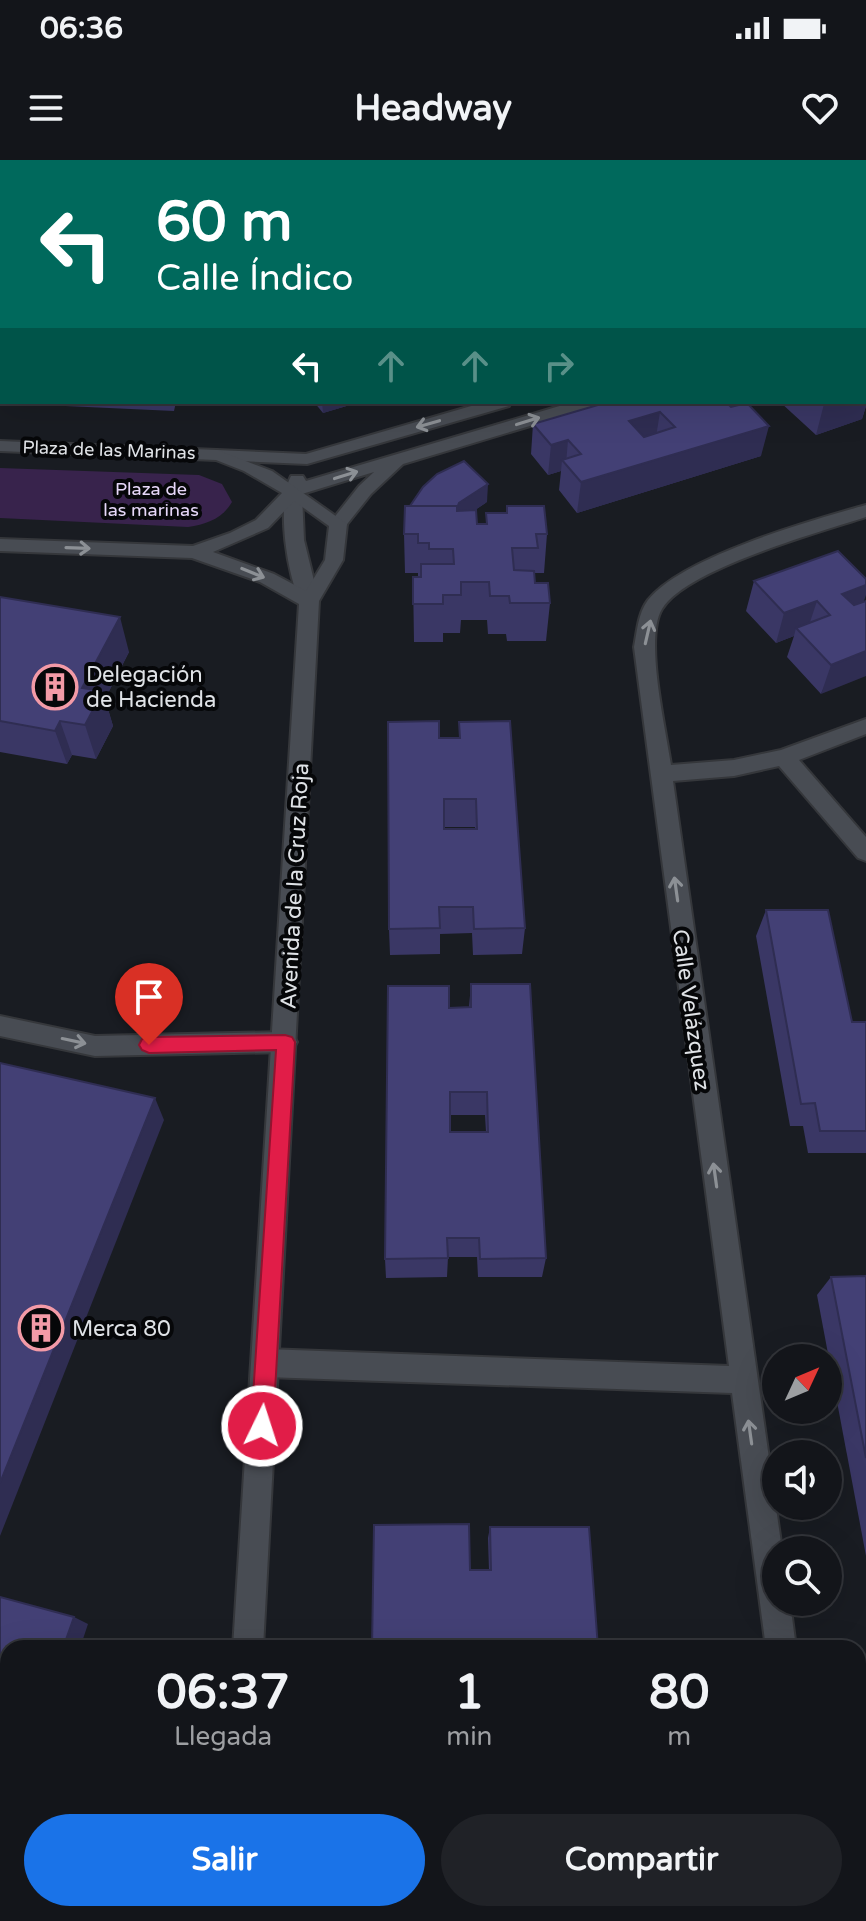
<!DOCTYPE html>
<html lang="es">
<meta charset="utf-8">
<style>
body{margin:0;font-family:"Varela Round",sans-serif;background:#202227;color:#f1f3f6;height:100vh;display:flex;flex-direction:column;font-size:30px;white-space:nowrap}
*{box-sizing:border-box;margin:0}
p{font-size:26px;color:#9d9fa2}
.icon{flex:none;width:44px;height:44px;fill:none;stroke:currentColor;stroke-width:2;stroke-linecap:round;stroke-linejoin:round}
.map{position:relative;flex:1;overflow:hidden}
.sheet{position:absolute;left:0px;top:1480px;width:866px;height:282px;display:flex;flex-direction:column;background:#13151a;border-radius:24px 24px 0 0;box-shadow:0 8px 32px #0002,0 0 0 2px #323439}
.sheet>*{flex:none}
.top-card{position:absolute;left:0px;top:0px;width:866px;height:244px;box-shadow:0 8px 32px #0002,0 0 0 2px #323439;background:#00695c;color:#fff;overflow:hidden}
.needle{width:52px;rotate:46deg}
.buttons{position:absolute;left:762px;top:1184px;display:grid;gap:16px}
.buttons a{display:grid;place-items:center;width:80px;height:80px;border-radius:50%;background:#13151a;box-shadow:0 8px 32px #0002,0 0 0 2px #323439;font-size:40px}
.pin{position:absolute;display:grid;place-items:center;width:68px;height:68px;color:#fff;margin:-82px -34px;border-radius:50% 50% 50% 0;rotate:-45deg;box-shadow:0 0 8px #0007}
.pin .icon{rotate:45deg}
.me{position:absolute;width:88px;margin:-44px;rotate:4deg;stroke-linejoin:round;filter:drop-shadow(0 0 6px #0008)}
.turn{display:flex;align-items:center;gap:28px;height:168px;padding:0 24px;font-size:36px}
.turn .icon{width:104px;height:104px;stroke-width:2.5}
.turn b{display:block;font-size:56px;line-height:68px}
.lanes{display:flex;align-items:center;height:76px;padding:0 24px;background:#0003;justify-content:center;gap:40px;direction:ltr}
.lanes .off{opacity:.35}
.eta{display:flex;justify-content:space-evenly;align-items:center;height:136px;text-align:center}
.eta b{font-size:48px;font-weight:800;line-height:56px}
.action{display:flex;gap:16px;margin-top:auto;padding:16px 24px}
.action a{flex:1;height:92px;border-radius:48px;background:#1a73e8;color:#fff;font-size:32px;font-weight:800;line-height:92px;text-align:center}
.action a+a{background:#202227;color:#f1f3f6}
.status{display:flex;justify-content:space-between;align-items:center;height:56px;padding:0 40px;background:#13151a;direction:ltr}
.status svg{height:22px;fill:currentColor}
header{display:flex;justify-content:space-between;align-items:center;height:104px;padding:0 24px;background:#13151a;font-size:36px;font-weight:800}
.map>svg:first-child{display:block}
.green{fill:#38234c}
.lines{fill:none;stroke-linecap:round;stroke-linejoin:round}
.street-casing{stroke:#35373b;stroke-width:4}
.secondary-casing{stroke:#35373b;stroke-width:4}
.path{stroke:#787b80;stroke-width:3;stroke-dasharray:4 4;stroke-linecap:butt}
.street{fill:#484c53;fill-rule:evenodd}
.secondary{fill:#484c53;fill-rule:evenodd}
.wall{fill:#3a3765;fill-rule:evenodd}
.shaded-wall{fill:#2f2d52}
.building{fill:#434075;stroke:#2f2d52;stroke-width:2;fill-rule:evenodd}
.oneway{stroke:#8c9095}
.route{fill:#e11d48;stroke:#92132f;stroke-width:2}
.labels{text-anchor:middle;stroke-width:8;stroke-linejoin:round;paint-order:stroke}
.far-street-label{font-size:18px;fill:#dfe2e6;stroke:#060709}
.far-park-label{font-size:18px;fill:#e7d8f9;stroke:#060709}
.poi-label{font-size:22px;fill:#dfe2e6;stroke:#060709;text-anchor:start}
.street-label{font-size:22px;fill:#dfe2e6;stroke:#060709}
</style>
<div class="status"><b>06:36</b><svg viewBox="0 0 49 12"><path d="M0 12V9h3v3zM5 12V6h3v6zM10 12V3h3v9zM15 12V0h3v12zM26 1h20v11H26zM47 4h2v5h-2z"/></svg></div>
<header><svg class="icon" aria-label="menu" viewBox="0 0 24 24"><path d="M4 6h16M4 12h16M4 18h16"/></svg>Headway<svg class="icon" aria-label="heart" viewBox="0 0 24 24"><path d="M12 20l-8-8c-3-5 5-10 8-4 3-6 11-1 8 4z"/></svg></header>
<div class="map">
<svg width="866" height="1761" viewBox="0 0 866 1761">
<rect width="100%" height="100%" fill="#191c22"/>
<!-- green -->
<path class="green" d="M0 308 199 315 222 324 232 342C222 359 207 364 188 367L0 358Z"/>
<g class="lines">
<!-- street casing -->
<g class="street-casing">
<g id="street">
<path d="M0 0H8L2 2 0 12Z"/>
<path d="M817 0H831L832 2H818Z"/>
<rect x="864" y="49" width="2" height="10"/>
<path d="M0 100 2 101V113L0 112Z"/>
<path d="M866 130V140L864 141V131Z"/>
<path d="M866 155V165L864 166V156Z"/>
<path d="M485 242H511L509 246 307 304 217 300 208 295 217 290 306 294Z"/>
<path d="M573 242H599L597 246 403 304 371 334 344 368H332L329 364 359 326 374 312 302 334 304 380 319 441 309 447 302 446C287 417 276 343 291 316H303L306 321Z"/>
<path d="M866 345V357C820 372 686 409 662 449 644 478 666 570 671 605L734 600 781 590 866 559V574L799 600 866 677V701L858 698 779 606 734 616 673 621 782 1390H776V1442H790L796 1488H766L732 1233 266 1217 256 1213 252 1203 256 1193 266 1189 729 1206 634 487C637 472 638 453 648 440 682 397 812 360 866 345Z"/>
<path d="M0 856 95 876 285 872 293 875 297 882 293 889 285 892 95 896 0 876Z"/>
<path d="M802 1754H836L837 1761H803Z"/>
</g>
</g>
<!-- secondary casing -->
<g class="secondary-casing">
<g id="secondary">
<path d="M0 281 217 290 272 311 347 364 343 400 319 441 263 1488H233L299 444 260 422 192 398 0 391V379L193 386 230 373 256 360 282 333 244 311 216 300 0 291ZM294 341 329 366 325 400 306 431 274 414 213 392 268 368Z"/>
<rect x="214" y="1754" width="34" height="7"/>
</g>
</g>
<!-- path -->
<path class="path" d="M864 87 866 90"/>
<!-- street -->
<use href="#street" class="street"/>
<!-- secondary -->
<use href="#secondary" class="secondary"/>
</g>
<!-- wall -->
<g class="wall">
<rect x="35" y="0" width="488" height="2"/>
<path d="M616 0H699L692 2H618Z"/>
<path d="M2 158V242H176L174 251 0 243V181H1L0 163Z"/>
<path d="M866 169V246L862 259 816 275 780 242H864Z"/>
<path d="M314 242H360L323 253Z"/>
<path d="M608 242H735L734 246 761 296 577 353 559 330 561 311 548 315 531 294 533 264Z"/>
<path d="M487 342 475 350 477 364H486V353H506L507 346 547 374 544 413H535V423L550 443 546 481H507L506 474H488L487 460H461L460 473H443V482H414L413 417H418V413H405L404 374Z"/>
<path d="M754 421 864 441 821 534 787 497 794 476 776 483 746 451Z"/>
<path d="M0 437 129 492 105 539 113 566 96 599 72 595 67 604 0 592Z"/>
<path d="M459 562 525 768 522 794 473 795 472 773 440 774V794L390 795 389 769 439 578H459ZM444 667H475V669H444Z"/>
<path d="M766 750 852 862H866V993H808L803 966H790L756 776Z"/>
<path d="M471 824 546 1098 542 1117H478L477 1097H448L447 1117 386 1118 385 1099 449 848 469 847ZM450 955H485L486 972H450Z"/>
<path d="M866 1116V1396L817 1135 831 1117Z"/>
<path d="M490 1367 598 1488 470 1410H489L488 1378Z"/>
</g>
<!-- shaded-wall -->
<g class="shaded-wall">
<path d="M221 0H288V2H212Z"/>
<path d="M437 0H523V2H428Z"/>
<rect x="632" y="0" width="29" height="2"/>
<path d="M668 0H699L692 2H667Z"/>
<path d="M864 207H866V246L862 259 816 275 824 244 830 242H864Z"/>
<path d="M322 242H360L323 253Z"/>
<path d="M721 242H735L730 264Z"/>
<path d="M660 252 655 283 625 292 629 261Z"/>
<path d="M769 266 761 296 577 353 581 322Z"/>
<path d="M568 280 566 304 562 300 561 311 548 315 551 285Z"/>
<path d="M488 324 487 342 450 367 459 343Z"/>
<path d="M866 425V435L860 453 842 434Z"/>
<path d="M817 441 807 471 796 468 794 476 776 483 784 453Z"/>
<path d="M120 457 129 492 105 539 113 566 96 599 85 565 82 528Z"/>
<path d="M866 491V516L821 534 831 505Z"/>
<path d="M60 561 72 595 67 604 55 571Z"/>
<path d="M155 938 164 960 0 1376V1323Z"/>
<path d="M74 1457 88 1464 80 1488H63Z"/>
<path d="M8 1644V1695L0 1717V1666Z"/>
</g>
<!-- building -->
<g class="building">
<path d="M98 0H221L212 2H100Z"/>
<path d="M266 0H437L428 2H257Z"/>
<path d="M866 169V207H864V170Z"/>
<rect x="0" y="181" width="2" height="26"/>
<path d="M608 242H726L731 247 747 243 769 266 581 322 562 300 581 294 568 280 551 285 533 264ZM660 252 675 267 644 277 629 261Z"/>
<path d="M464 301 488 324 459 343 457 348V346H410L423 327 437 314Z"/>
<path d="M405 346H457V351L476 350 477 364H487L486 353H507V346H544L547 374H536L538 388H512L514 410 534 411 535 423H548L550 443H510L509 436H490L489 422H461V435H443V444H413V417H421V404H454L453 389H429V383H418V374H404Z"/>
<path d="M838 391 866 419V425L842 434 854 445 866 441V491L831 505 796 468 830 455 817 441 784 453 754 421Z"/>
<path d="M0 437 120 457 82 528 103 531 85 565 60 561 55 571 0 561Z"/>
<path d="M439 561V578H460L459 562 510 561 525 768 474 769 473 747H439L440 768 389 769 388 562ZM444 639H476L477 669H444Z"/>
<path d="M766 750H828L852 862H866V971H820L815 943 801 944Z"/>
<path d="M471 824H530L546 1098 480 1099 479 1078H447L448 1098 385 1099 388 826H449V848L471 847ZM450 932H487L488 972H450Z"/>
<path d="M0 903 155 938 0 1323Z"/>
<path d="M866 1116V1298L831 1117Z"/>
<path d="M469 1364 470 1410H491L490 1367H589L598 1488H372L374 1365Z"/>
<path d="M0 1437 74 1457 63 1488H8V1644L0 1666Z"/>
<rect x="369" y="1754" width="248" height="7"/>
</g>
<!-- one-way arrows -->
<defs><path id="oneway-shaft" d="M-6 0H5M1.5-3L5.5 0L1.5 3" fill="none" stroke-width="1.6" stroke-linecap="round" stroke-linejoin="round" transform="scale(2)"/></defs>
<g class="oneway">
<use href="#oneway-shaft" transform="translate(528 261) rotate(-17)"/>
<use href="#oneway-shaft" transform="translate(428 264) rotate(164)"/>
<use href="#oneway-shaft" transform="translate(346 315) rotate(-17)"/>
<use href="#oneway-shaft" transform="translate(78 388) rotate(2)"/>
<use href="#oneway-shaft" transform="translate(253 413) rotate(22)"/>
<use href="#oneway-shaft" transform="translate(648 472) rotate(-77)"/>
<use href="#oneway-shaft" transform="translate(676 729) rotate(-98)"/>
<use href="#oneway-shaft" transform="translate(74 881) rotate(12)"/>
<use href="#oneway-shaft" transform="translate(715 1015) rotate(-98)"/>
<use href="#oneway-shaft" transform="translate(750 1272) rotate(-98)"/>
</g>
<!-- route -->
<path class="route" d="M285 875 292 877 295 882 273 1266 269 1274 262 1277 254 1274 251 1266 276 890 149 893 142 890 139 885 142 879 149 877Z"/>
<!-- icons -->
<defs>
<g id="building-ring" transform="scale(2.3)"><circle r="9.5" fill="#060709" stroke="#f39aa7" stroke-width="1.5"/><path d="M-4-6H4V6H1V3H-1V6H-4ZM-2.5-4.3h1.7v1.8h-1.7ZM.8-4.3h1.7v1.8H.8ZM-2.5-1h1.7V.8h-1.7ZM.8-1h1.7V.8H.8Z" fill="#f39aa7"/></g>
</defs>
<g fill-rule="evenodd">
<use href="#building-ring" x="55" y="527"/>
<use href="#building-ring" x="41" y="1168"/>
</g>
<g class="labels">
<!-- far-street labels -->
<g class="far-street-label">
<text transform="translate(109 290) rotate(2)" y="6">Plaza de las Marinas</text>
</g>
<!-- far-park labels -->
<g class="far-park-label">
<text x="151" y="335">Plaza de<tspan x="151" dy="21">las marinas</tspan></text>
</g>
<!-- poi labels -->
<g class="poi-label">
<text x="86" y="522">Delegación<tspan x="86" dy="25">de Hacienda</tspan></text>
<text x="72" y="1176">Merca 80</text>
</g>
<!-- street labels -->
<g class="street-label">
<text transform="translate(294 726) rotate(-87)" y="8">Avenida de la Cruz Roja</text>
<text transform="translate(692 850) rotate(82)" y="8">Calle Velázquez</text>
</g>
</g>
</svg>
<div class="buttons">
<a><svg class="needle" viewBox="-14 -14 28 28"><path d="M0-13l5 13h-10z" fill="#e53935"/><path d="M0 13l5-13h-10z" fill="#9d9fa2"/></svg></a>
<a><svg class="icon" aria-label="sound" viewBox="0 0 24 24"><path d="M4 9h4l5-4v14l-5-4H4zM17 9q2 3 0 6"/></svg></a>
<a><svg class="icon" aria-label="search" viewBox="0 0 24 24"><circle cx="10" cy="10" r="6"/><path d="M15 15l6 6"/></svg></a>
</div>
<div class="pin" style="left:149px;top:885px;background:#d93025"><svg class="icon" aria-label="arrive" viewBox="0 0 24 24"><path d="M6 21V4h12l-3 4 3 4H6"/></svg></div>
<svg class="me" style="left:262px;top:1266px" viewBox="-20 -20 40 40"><circle r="17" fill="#e11d48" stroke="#fff" stroke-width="3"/><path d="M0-11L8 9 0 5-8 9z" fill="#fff"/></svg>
<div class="top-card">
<div class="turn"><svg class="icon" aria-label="left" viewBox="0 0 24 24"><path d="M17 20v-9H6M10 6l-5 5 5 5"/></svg><div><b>60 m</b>Calle Índico</div></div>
<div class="lanes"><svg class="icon" aria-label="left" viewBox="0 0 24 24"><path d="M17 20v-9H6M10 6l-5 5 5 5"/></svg><svg class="icon off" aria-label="ahead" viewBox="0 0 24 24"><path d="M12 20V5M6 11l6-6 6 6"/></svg><svg class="icon off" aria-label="ahead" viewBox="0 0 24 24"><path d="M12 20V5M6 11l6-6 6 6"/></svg><svg class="icon off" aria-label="right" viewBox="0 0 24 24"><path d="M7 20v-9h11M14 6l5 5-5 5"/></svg></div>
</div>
<section class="sheet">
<div class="eta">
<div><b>06:37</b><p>Llegada</p></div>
<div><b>1</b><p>min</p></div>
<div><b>80</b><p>m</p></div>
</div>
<div class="action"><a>Salir</a><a>Compartir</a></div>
</section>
</div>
